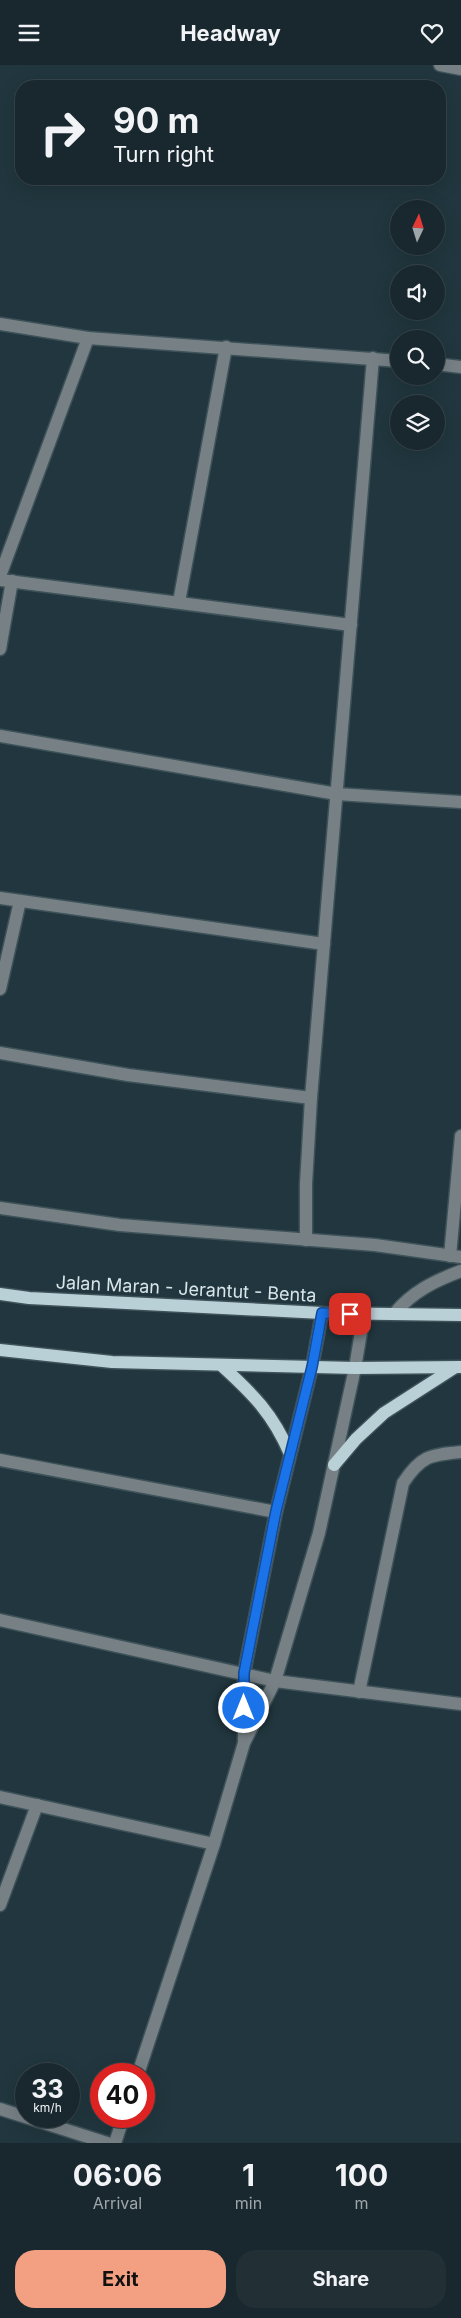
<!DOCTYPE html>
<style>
body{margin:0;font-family:Inter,sans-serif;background:#223036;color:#f1f3f6;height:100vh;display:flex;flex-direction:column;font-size:19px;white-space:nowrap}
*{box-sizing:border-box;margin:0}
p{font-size:16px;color:#9fa6aa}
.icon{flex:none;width:28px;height:28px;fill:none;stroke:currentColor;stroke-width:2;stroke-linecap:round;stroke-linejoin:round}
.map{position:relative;height:2078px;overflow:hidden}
.panel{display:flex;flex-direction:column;background:#19282e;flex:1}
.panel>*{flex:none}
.hud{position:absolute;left:15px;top:15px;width:431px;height:105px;border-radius:20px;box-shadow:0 5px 20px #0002,0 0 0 1px #37444a;background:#19282e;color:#f1f3f6;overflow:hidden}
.needle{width:32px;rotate:4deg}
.buttons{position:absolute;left:390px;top:135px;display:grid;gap:10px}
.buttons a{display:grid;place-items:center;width:55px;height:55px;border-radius:50%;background:#19282e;box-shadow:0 5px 20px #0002,0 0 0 1px #37444a;font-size:25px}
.speed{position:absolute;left:15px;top:1998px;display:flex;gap:10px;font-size:25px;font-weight:700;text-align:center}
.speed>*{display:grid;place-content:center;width:65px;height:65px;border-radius:50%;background:#19282e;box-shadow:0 5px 20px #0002,0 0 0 1px #37444a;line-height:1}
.speed small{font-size:12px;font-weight:400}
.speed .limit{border:8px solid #d22;background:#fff;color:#111}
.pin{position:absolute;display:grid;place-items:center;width:42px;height:42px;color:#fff;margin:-21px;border-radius:10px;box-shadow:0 2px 8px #0006}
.me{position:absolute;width:55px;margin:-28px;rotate:0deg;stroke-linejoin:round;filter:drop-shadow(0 0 4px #0008)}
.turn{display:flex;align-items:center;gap:18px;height:105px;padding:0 15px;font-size:22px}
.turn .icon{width:65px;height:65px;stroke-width:2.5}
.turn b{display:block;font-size:35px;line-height:42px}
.eta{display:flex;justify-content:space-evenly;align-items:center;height:85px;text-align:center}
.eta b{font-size:30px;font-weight:700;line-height:35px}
.primary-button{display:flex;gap:10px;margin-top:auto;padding:10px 15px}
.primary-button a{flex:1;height:58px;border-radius:20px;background:#f2a081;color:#111;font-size:20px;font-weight:700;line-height:58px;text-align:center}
.primary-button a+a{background:#223036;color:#f1f3f6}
header{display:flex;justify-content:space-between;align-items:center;height:65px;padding:0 15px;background:#19282e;font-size:22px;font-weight:700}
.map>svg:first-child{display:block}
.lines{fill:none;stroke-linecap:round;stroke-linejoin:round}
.minor-casing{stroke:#3e5259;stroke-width:15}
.major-casing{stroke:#3e5259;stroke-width:15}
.minor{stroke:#778185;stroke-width:12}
.major{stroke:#bad0d7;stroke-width:12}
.route-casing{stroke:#114b97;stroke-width:12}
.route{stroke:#1a73e8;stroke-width:9}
.labels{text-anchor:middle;stroke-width:5;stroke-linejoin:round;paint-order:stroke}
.street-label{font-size:18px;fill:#d8e5e9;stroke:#21363e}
</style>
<header><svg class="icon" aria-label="menu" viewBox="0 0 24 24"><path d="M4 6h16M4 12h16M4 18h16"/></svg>Headway<svg class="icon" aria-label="heart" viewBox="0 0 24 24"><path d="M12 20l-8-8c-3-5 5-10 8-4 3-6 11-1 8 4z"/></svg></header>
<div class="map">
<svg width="461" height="2078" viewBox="0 0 461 2078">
<rect width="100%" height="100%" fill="#21363e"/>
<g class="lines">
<!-- minor casing -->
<g class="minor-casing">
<g id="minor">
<path d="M440 0 461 4"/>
<path d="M0 259 88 273 399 296"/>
<path d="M436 299 461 302"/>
<path d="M0 511 88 273"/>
<path d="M0 515 351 560"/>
<path d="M179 537 226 282"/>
<path d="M0 584 12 516"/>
<path d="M0 671 337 729 461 737"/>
<path d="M0 833 324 879"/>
<path d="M0 924 20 836"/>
<path d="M0 988 128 1010 311 1033"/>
<path d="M0 1143 120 1160 375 1180 461 1192"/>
<path d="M306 1175V1119L311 1033 373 293"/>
<path d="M450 1191 461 1071"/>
<path d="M394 1249C412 1227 434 1216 461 1206"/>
<path d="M0 1395 276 1447"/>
<path d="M0 1555 275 1616 461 1639"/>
<path d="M359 1627 403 1418C421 1391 429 1390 461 1387"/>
<path d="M244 1676V1608L276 1447 312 1302 322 1248"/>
<path d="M0 1732 214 1779"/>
<path d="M0 1840 37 1740"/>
<path d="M138 2009 214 1779 244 1678 275 1616 319 1468 355 1303 364 1249"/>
<path d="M0 2044 107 2078"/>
<path d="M115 2078 124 2051"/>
</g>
</g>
<!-- major casing -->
<g class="major-casing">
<g id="major">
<path d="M0 1229 29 1233 322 1248 461 1250"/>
<path d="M0 1285 112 1297 355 1303 461 1302"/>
<path d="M221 1300C253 1329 273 1349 290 1389"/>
<path d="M334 1400 356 1374 384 1348 454 1303"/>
</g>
</g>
<!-- minor -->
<use href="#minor" class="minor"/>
<!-- major -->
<use href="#major" class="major"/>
</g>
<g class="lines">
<!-- route casing -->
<g class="route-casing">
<path id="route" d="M244 1643V1608L276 1446 312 1302 322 1248 350 1249"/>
</g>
<!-- route -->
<use href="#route" class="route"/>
</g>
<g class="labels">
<!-- street labels -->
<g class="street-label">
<text transform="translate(186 1224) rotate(3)" y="6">Jalan Maran - Jerantut - Benta</text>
</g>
</g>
</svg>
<div class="buttons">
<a><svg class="needle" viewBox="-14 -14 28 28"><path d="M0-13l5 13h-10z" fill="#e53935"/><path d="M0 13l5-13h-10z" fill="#9fa6aa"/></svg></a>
<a><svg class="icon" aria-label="sound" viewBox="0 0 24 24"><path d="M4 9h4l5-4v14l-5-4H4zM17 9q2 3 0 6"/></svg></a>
<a><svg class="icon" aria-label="search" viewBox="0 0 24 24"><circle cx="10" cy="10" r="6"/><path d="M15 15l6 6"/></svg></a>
<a><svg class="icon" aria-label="layers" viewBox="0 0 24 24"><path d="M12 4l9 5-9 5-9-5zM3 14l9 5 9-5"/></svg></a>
</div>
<div class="speed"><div>33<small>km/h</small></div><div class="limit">40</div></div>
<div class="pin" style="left:350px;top:1249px;background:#d93025"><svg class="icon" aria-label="arrive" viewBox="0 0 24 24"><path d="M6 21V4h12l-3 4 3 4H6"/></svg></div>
<svg class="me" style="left:244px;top:1643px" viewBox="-20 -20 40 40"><circle r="17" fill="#1a73e8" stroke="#fff" stroke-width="3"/><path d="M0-11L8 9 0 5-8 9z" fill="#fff"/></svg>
<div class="hud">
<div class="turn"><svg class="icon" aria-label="right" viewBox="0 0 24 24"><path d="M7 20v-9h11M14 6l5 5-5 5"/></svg><div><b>90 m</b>Turn right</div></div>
</div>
</div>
<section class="panel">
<div class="eta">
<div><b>06:06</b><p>Arrival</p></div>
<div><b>1</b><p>min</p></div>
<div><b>100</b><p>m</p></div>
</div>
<div class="primary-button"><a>Exit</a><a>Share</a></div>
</section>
